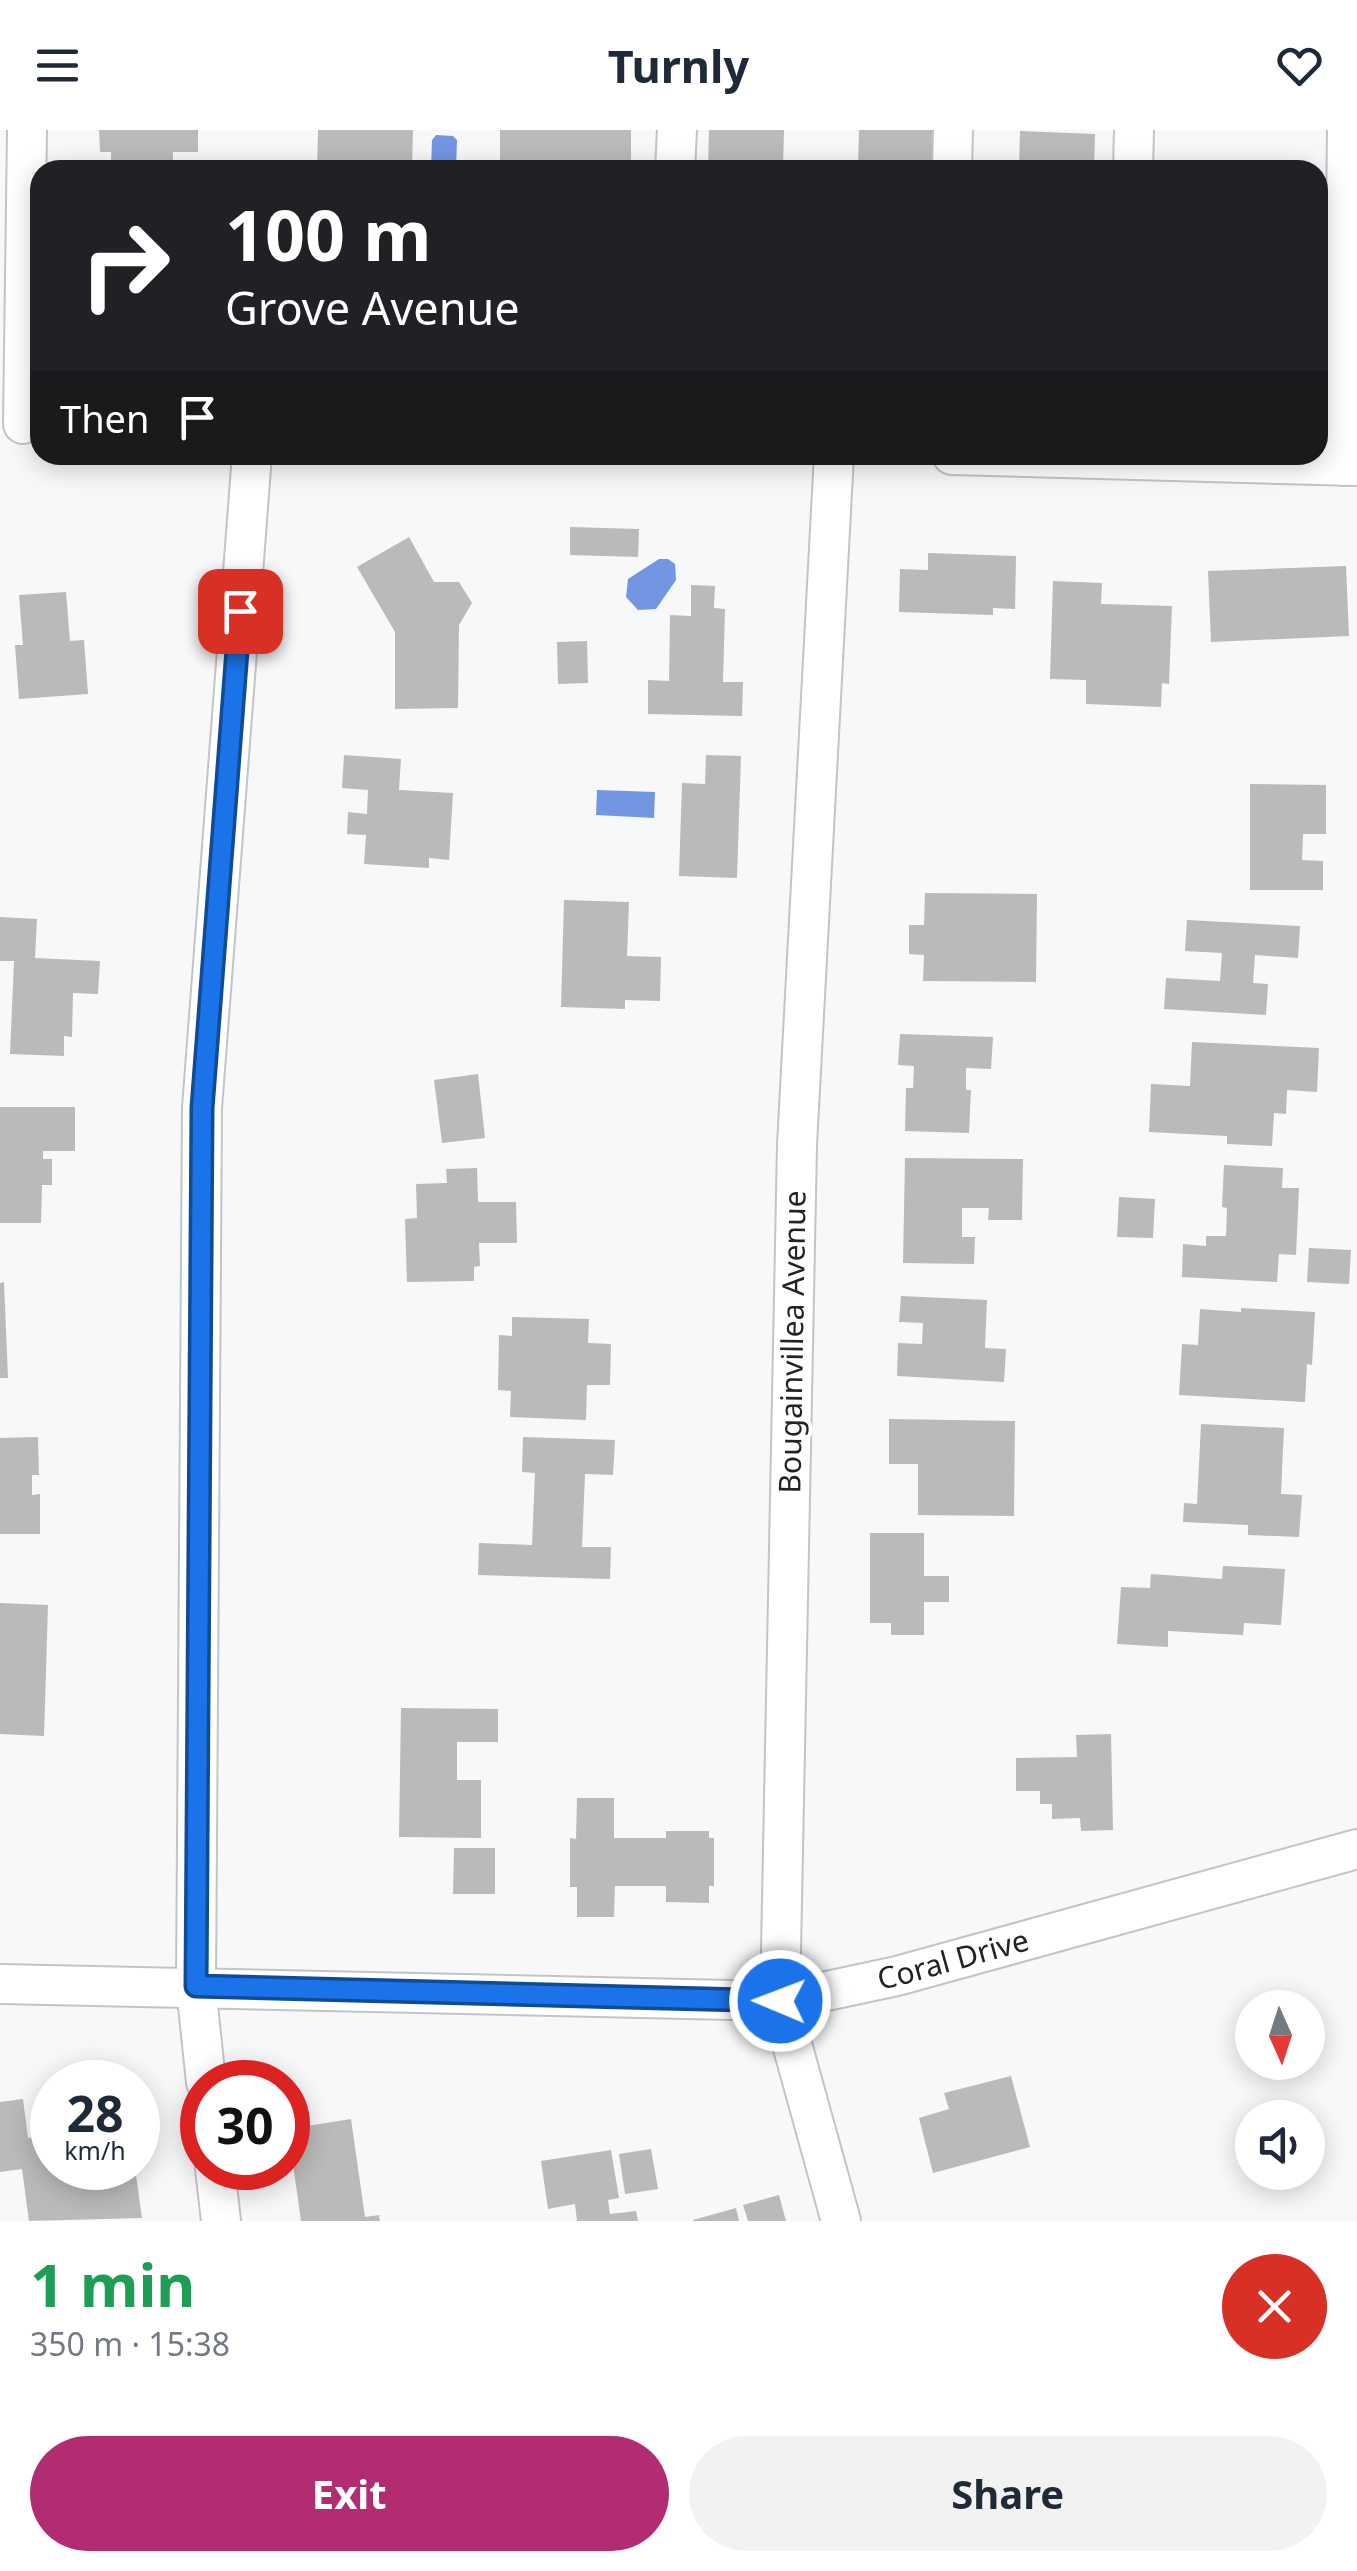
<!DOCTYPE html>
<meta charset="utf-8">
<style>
body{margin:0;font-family:"Noto Sans",sans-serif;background:#f2f2f3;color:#1f2937;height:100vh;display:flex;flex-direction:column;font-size:38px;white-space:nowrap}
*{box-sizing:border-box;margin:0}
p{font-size:32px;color:#747a83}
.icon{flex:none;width:55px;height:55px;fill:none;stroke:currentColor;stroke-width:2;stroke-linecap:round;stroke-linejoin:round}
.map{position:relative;height:2091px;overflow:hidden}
.drawer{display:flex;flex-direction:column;background:#fff;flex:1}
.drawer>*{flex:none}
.top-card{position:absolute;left:30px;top:30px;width:1298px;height:305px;border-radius:30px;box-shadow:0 5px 25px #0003;background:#202124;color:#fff;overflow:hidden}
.needle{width:65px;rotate:177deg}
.tools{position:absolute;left:1235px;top:1860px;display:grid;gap:20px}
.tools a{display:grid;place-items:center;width:90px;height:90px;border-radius:50%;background:#fff;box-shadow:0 5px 25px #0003;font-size:50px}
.speed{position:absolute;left:30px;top:1930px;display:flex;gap:20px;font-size:50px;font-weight:700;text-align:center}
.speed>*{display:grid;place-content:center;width:130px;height:130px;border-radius:50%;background:#fff;box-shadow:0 5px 25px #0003;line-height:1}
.speed small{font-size:25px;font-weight:400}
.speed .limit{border:15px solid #d22;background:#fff;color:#111}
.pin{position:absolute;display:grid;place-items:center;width:85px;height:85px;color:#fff;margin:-42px;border-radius:20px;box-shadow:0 5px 15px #0006}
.me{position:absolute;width:110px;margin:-55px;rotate:271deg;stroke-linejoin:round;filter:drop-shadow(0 0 8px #0008)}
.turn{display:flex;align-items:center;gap:35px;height:210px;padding:0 30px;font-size:45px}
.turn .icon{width:130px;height:130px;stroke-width:2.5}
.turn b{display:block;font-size:70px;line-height:85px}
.then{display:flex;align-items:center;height:95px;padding:0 30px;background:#0003;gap:20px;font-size:38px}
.round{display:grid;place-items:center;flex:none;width:105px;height:105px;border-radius:52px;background:#f2f2f3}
.overview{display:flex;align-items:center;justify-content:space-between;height:170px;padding:0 30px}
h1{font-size:60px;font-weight:700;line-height:75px;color:#1e9e55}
.cta{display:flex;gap:20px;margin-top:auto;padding:20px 30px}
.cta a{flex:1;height:115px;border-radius:60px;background:#b22c72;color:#fff;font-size:40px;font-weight:700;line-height:115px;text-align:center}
.cta a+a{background:#f2f2f3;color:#1f2937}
header{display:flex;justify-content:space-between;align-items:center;height:130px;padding:0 30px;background:#fff;font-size:45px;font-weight:700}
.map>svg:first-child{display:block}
.water{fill:#7396e2}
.building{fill:#bcb9b9}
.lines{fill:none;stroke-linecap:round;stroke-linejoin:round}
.minor-casing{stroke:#c2c4c6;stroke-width:42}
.minor{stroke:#fff;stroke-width:38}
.route-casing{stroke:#114b97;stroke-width:25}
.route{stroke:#1a73e8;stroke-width:18}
.labels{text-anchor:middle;stroke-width:8;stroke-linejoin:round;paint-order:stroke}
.street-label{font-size:30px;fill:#222323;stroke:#fff}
</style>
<header><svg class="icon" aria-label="menu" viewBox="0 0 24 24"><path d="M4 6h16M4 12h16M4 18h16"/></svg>Turnly<svg class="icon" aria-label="heart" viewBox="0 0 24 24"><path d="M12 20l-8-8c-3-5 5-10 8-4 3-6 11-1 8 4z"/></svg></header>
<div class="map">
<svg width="1357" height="2091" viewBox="0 0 1357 2091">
<rect width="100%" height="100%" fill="#f7f8fa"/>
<!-- water -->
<g class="water">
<path d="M436 5 453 6 457 10 456 40H431L432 10Z"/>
<path d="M659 429H668L675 434 676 450 656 479 638 480 626 467 628 449Z"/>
<path d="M597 660 655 662 654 688 596 685Z"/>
</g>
<!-- building -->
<g class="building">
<path d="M99 0H198V22H173V40H111V22H100Z"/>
<path d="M318 0H413L412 39 317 40Z"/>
<path d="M500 0H631V39L500 40Z"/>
<path d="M709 0H784L783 40H708Z"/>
<path d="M859 0H934L933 40H858Z"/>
<path d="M1020 1 1095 4 1094 40H1019Z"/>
<path d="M570 397 639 399 638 427 570 425Z"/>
<path d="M409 407 434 452H459L472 473 459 495 458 578 395 579V502L357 437Z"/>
<path d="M928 423 1016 426 1015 479 993 478V485L899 482 900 439 928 440Z"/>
<path d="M1346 436 1349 506 1211 512 1208 441Z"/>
<path d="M1053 451 1102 453 1101 474 1172 476 1169 554 1162 553 1161 577 1086 574V550L1050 549Z"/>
<path d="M691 455 715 456 714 478 725 479 723 552H743L742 586 648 584V550L669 551 670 485 691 486Z"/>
<path d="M66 462 70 511 84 510 88 564 19 569 15 515H23L19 465Z"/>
<path d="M587 511 588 553 558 554 557 512Z"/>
<path d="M344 625 401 629 399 660 453 663 449 730 429 728V738L364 734 366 705 347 704 348 682 367 684 368 660 342 658Z"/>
<path d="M706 625 741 626 737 748 679 746 682 653 705 654Z"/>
<path d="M1250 654 1326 655V704H1303L1302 730 1323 731V760H1250Z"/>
<path d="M925 763 1037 764 1036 852 923 851 924 825 909 824V795H924Z"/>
<path d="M564 770 629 772 627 826 661 827 660 871 625 870V879L561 877Z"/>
<path d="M0 787 37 789 35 828 100 831 98 864 73 863 72 907 64 906V926L10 924 14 831H0Z"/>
<path d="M1187 790 1300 796 1298 828 1255 825 1253 853 1268 854 1266 885 1164 879 1166 848 1220 851 1222 823 1185 821Z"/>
<path d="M900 904 993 907 991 939 966 938V960H971L969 1003 905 1001 906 958H913L914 936 898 935Z"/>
<path d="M1192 912 1319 918 1317 962 1287 960 1286 984 1274 983 1272 1016 1227 1014V1006L1149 1002 1151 954 1190 956Z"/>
<path d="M478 944 485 1008 442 1013 434 950Z"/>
<path d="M0 977H75V1021H43V1029H52V1055H42L41 1093H0Z"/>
<path d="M905 1028 1023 1029 1022 1090H988L989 1078H962V1107H975L974 1134 903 1133Z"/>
<path d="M1224 1035 1283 1038 1282 1058H1299L1296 1125 1279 1124 1277 1152 1182 1147 1183 1114 1206 1116V1106H1226L1227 1078 1222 1077Z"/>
<path d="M477 1038 478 1072H516L517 1113H479L480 1136 474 1137V1151L407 1152 405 1089 417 1088 416 1054 447 1053 446 1039Z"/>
<path d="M1119 1067 1155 1069 1153 1108 1117 1107Z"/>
<path d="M1309 1118 1351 1120 1349 1154 1307 1152Z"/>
<path d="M4 1152 8 1248H0V1153Z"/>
<path d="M901 1166 987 1170 985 1218 1006 1219 1004 1252 897 1246 898 1213 922 1214 923 1193 899 1192Z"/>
<path d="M1241 1178 1315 1182 1312 1235 1307 1234 1305 1272 1179 1265 1182 1214 1198 1215 1200 1179 1241 1182Z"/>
<path d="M512 1187 589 1189 588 1213 611 1214 610 1255H587L586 1290 510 1287 511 1261 498 1260 499 1205 512 1206Z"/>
<path d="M889 1289 1015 1291 1014 1386 918 1385V1334H889Z"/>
<path d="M1201 1294 1284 1298 1281 1364 1302 1365 1299 1407 1248 1405V1395L1183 1392 1184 1373 1197 1374Z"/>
<path d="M38 1307 39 1345H32V1365L40 1364V1404H0V1308Z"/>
<path d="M523 1307 615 1310 613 1345 585 1344 582 1417H611L610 1449 478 1445 479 1413 532 1415 535 1343 522 1342Z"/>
<path d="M870 1403H924V1446H949V1472H924V1505H891V1493H870Z"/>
<path d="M1223 1436 1285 1439 1281 1495 1244 1493 1243 1505 1168 1501V1517L1117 1514 1121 1457 1150 1458 1151 1444 1222 1449Z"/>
<path d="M0 1473 48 1475 44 1606 0 1604Z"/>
<path d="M401 1578 498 1579V1612H457V1650H481V1708L399 1707Z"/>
<path d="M1111 1604 1113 1700 1081 1701 1080 1688 1052 1689V1674H1040V1661H1016V1628L1077 1627 1076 1605Z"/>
<path d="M577 1668H614V1708H666V1701H709V1708H714V1756H709V1773L666 1772V1756H615L614 1787H577V1757H570V1708L576 1709Z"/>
<path d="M454 1718H495V1764H453Z"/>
<path d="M1011 1946 1030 2017 933 2043 919 1988 949 1979 944 1963Z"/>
<path d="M23 1969 28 2008 52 2004V2038H135L142 2088 29 2091 22 2039 0 2042V1972Z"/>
<path d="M351 1989 365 2087 379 2085 380 2091H301L288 1999Z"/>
<path d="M651 2019 658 2059 625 2064 619 2024Z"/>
<path d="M611 2020 619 2068 608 2070 610 2084 636 2081 638 2091H577L575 2074 548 2079 541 2031Z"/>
<path d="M779 2065 786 2091H748L743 2075Z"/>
<path d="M736 2078 739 2091H693V2090Z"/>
</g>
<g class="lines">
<!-- minor casing -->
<g class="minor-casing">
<g id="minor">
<path d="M675 40 677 0"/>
<path d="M952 40 953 0"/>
<path d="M1133 40 1134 0"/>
<path d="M23 294 27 0"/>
<path d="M834 325 797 1015 780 1871 841 2091"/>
<path d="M952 325 1357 336"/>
<path d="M1343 336 1347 0"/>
<path id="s1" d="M0 1854 780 1871 897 1846 1357 1719"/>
<path d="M206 1952 196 1857 202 978 252 325"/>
<path d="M215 2038 221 2091"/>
</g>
</g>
<!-- minor -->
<use href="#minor" class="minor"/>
</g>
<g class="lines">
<!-- route casing -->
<g class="route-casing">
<path id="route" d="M240 481 202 978 196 1856 780 1871"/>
</g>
<!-- route -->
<use href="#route" class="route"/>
</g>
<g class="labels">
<!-- street labels -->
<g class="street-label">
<text transform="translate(793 1212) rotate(-89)" y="10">Bougainvillea Avenue</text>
<text dy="10" stroke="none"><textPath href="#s1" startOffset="958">Coral Drive</textPath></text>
</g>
</g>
</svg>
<div class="tools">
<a><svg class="needle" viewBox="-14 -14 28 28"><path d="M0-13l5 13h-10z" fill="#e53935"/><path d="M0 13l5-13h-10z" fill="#747a83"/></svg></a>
<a><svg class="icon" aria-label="sound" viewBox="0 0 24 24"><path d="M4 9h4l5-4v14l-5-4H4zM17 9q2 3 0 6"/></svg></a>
</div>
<div class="speed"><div>28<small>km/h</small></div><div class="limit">30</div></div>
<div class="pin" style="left:240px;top:481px;background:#d93025"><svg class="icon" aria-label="arrive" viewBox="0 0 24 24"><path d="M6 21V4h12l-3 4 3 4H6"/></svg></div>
<svg class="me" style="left:780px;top:1871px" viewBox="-20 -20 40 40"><circle r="17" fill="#1a73e8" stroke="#fff" stroke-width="3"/><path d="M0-11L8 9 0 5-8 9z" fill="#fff"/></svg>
<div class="top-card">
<div class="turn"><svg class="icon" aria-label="right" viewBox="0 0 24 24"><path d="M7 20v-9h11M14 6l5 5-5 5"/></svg><div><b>100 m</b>Grove Avenue</div></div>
<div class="then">Then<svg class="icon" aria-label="arrive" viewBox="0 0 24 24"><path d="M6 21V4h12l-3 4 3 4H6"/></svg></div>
</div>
</div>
<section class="drawer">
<div class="overview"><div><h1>1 min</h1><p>350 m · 15:38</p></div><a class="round" style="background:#d93025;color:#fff"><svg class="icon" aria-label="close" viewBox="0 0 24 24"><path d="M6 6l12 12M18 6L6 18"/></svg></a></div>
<div class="cta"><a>Exit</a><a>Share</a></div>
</section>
